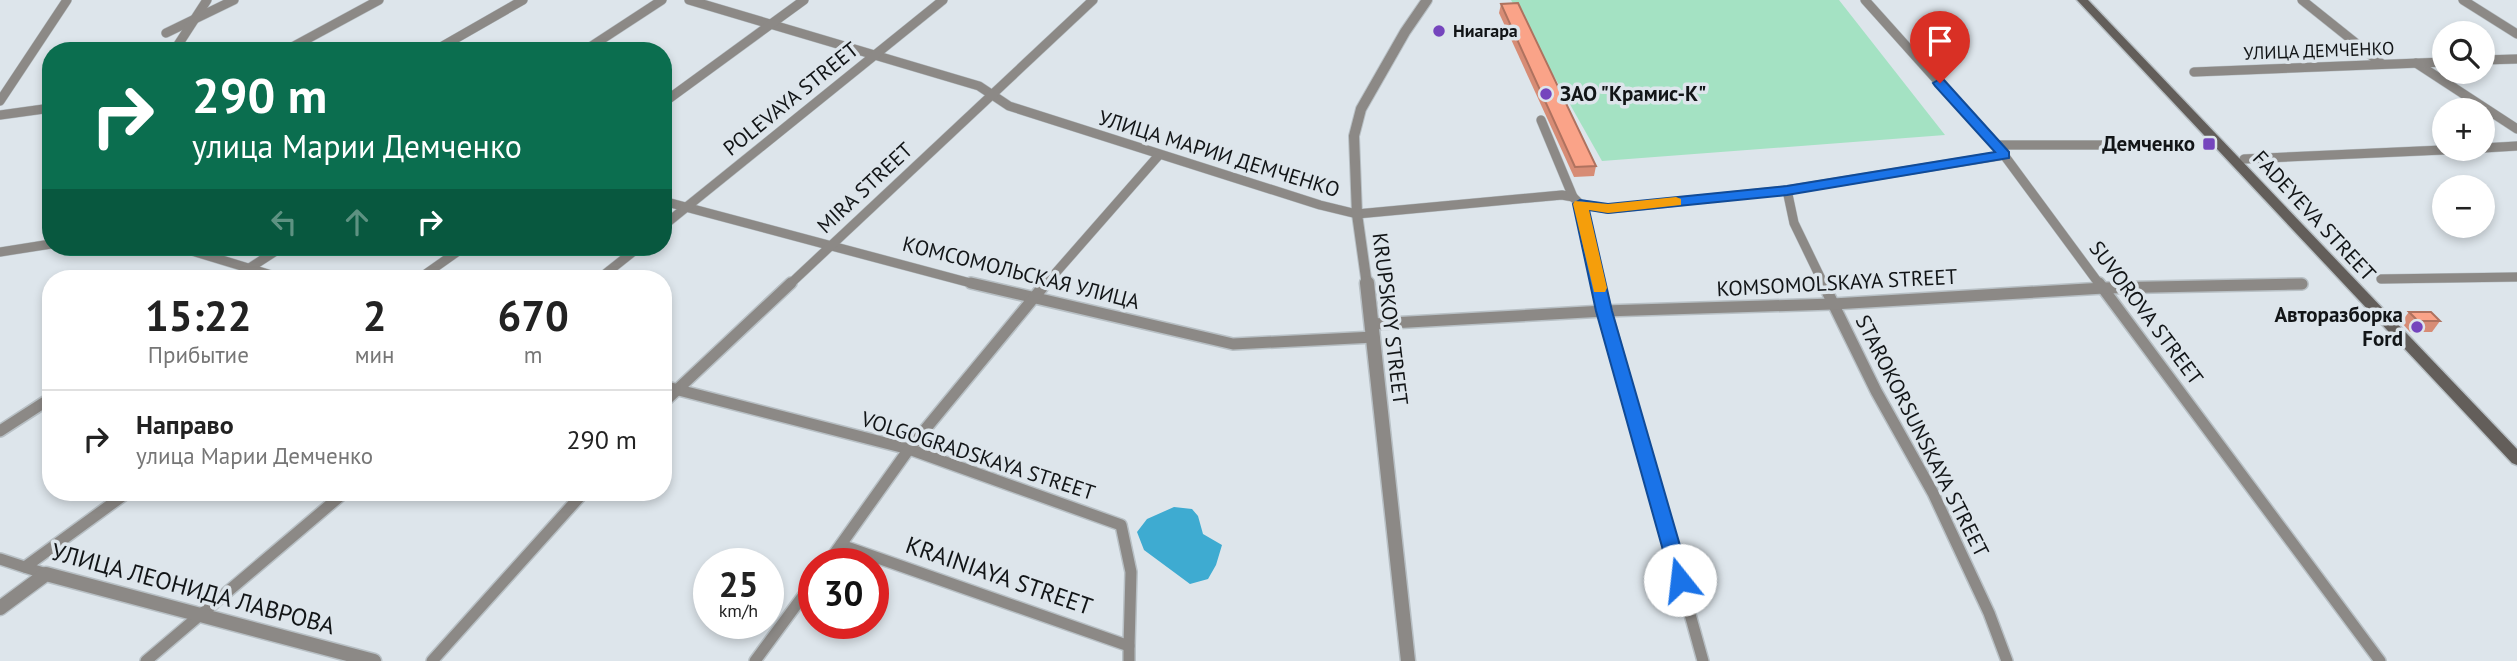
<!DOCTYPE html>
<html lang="ru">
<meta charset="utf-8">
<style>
body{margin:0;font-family:"PT Sans",sans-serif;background:#f2f2f2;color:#222;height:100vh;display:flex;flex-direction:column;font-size:26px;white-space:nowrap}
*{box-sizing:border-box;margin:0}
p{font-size:23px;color:#767676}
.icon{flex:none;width:38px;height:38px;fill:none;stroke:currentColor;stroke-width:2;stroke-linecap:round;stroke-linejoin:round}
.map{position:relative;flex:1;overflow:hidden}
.side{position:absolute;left:42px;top:270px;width:630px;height:231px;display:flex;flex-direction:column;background:#fff;border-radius:28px;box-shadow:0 4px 10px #0003}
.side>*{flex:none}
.guide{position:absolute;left:42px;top:42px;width:630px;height:214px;border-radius:28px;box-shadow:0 4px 10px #0003;background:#0b6e4f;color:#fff;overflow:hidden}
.tools{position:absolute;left:2432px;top:21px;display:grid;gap:14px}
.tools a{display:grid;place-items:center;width:63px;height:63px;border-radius:50%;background:#fff;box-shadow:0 4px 10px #0003;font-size:35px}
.speed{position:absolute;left:693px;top:548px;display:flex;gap:14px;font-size:35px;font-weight:700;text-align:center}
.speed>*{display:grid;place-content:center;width:91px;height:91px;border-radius:50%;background:#fff;box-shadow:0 4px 10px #0003;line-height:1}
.speed small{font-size:18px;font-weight:400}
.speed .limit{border:10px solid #d22;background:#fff;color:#111}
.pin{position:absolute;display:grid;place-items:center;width:60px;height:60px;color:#fff;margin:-72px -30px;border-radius:50% 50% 50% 0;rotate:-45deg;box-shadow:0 0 7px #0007}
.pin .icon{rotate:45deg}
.me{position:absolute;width:77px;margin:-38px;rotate:344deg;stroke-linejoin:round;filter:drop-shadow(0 0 5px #0008)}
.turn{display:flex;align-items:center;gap:24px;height:147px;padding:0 35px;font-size:32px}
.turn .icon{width:91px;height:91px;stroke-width:2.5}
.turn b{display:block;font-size:49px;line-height:60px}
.lanes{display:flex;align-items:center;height:66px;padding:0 35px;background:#0003;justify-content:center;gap:35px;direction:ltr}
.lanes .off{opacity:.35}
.eta{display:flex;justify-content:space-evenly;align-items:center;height:119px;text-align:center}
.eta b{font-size:42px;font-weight:800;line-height:49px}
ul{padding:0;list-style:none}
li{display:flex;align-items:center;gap:21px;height:98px;padding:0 35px;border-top:2px solid #e0e0e0}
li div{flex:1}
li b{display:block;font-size:26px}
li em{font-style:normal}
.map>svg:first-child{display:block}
.green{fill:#a4e2c3}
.water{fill:#3eabd1}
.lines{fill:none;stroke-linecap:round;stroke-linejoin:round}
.minor-far1-casing{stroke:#b8c0c5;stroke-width:10}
.minor-casing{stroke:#b8c0c5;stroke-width:14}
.tertiary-far1-casing{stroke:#b8c0c5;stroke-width:12}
.tertiary-casing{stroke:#b8c0c5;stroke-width:17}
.secondary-casing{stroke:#b8c0c5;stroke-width:3}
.minor-far1{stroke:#8c8986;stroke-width:9}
.minor{stroke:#8c8986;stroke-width:11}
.tertiary-far1{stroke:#8c8986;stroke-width:10}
.tertiary{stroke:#8c8986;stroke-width:14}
.secondary{fill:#635e5a;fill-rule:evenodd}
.wall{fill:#d78c75}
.building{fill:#faa388;stroke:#af725f;stroke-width:2}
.route{fill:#1a73e8;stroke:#114b97;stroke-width:2}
.slow{fill:#f59e0b}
.poi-dot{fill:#7545bd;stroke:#dde5eb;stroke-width:2.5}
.labels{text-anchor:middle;stroke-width:7;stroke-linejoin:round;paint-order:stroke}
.far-poi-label{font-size:18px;font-weight:bold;fill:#121517;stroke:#dde5eb;text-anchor:start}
.far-street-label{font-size:18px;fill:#121517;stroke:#dde5eb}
.poi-label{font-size:21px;font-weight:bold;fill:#121517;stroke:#dde5eb;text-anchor:end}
.street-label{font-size:21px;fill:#121517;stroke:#dde5eb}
.near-street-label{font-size:24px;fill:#121517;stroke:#dde5eb}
</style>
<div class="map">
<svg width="2517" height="661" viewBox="0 0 2517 661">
<rect width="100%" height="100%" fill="#dde5eb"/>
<!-- green -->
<path class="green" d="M1511 0H1839L1945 135 1602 161Z"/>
<!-- water -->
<path class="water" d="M1174 507 1192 509 1198 516 1203 534 1222 545 1216 565 1208 579 1190 584 1144 550 1137 532 1147 519Z"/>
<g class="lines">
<!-- minor-far1 casing -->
<g class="minor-far1-casing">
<g id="minor-far1">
<path d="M689 0 979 86 1009 106 1320 205 1357 214 1562 195 1573 197 1580 204 1608 209 1787 190 2004 155"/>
<path d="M1865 0 2004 155 2100 285"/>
<path d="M2302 0 2382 64"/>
<path d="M2463 0 2517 34"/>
<path d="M166 33 234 0"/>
<path d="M174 51 207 0"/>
<path d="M285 51 379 0"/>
<path d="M434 51 523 0"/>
<path d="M584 51 662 0"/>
<path d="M2483 60 2517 59"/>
<path d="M2416 63 2517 129"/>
<path d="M2194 72 2445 62"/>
<path d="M0 101 67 0"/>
<path d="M663 103 804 0"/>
<path d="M0 115 51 108"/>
<path d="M1541 120 1573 197"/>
<path d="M1996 145H2142"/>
<path d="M2483 148 2517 146"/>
<path d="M2244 159 2465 149"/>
<path d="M1787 190 1794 223 1824 285"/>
<path d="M663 201 978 285"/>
<path d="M1580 204 1598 285"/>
<path d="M663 226 943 0"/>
<path d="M179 247 281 278"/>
<path d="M0 252 51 244"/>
<path d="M234 278 282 247"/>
<path d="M420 278 464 247"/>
<path d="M600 278 639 247"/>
<path d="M2381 279 2517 277"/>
<path d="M789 285 1093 0"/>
<path d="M1045 285 1159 155"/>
<path d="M2271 285 2302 284"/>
</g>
</g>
<!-- minor casing -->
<g class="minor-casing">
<g id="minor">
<path d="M971 283 1233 344 1374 337"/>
<path d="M1598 283 1703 661"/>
<path d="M1823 283 1876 391 1933 493 1989 613 2007 661"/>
<path d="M2099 283 2380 661"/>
<path d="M1373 324 1604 311 1833 304 2104 288 2302 284"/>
<path d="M663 386 909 449 1121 525 1131 572 1129 646"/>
<path d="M663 403 791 283"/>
<path d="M0 431 51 398"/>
<path d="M841 545 1129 646V661"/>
<path d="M0 559 46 574"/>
<path d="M827 564 909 449 1046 283"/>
<path d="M25 567 128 492"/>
<path d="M146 661 345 492"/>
<path d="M432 661 584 492"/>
<path d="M755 661 814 581"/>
</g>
</g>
<!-- tertiary-far1 casing -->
<g class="tertiary-far1-casing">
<path id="tertiary-far1" d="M1367 285 1357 214 1354 136 1361 109 1405 32 1427 0"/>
</g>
<!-- tertiary casing -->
<g class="tertiary-casing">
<g id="tertiary">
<path d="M1367 283 1408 661"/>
<path d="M0 608 46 574 374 661"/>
</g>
</g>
<!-- secondary casing -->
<g class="secondary-casing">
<path id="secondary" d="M2077 0H2088L2517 449V465L2512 463Z"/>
</g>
<!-- minor-far1 -->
<use href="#minor-far1" class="minor-far1"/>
<!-- minor -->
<use href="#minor" class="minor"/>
<!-- tertiary-far1 -->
<use href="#tertiary-far1" class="tertiary-far1"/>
<!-- tertiary -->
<use href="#tertiary" class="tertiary"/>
<!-- secondary -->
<use href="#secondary" class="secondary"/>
</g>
<!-- wall -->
<g class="wall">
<path d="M1501 4 1596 166 1594 176 1574 177 1499 13Z"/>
<path d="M2409 312 2440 321 2432 332H2410L2401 322Z"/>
</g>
<!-- building -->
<g class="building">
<path d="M1518 3 1596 166 1575 167 1501 4Z"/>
<path d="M2409 312H2431L2440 321H2418Z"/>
</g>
<!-- route -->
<path class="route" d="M1940 79 1944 80 2009 152V158L1787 195 1608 213 1589 210 1612 311 1690 580 1687 586 1680 588 1673 586 1596 311 1573 204 1580 200 1608 204 1787 186 1995 152 1935 86 1933 83Z"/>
<!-- slow -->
<path class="slow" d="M1676 197 1681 199V205L1608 213 1589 210 1607 288 1605 292H1594L1573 204 1575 201 1608 204Z"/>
<!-- markers -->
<g class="poi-dot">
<circle cx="1439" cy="31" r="7"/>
<circle cx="1546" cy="94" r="7"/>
<rect x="2202" y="137" width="14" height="14" rx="3.5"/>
<circle cx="2417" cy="327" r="7"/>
</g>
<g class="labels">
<!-- far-poi labels -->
<g class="far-poi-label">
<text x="1453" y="37">Ниагара</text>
</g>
<!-- far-street labels -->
<g class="far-street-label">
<text transform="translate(2319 51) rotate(-2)" y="6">УЛИЦА ДЕМЧЕНКО</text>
</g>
<!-- poi labels -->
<g class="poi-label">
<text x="1560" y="101" text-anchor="start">ЗАО "Крамис-К"</text>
<text x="2195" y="151">Демченко</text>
<text x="2403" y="322">Авторазборка<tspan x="2403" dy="24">Ford</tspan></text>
</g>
<!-- street labels -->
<g class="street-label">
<text transform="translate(791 99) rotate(-39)" y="7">POLEVAYA STREET</text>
<text transform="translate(1219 154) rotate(17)" y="7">УЛИЦА МАРИИ ДЕМЧЕНКО</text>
<text transform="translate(865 188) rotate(-43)" y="7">MIRA STREET</text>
<text transform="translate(2314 216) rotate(47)" y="7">FADEYEVA STREET</text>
<text transform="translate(1021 273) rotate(14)" y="7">КОМСОМОЛЬСКАЯ УЛИЦА</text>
<text transform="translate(1837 283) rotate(-3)" y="7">KOMSOMOLSKAYA STREET</text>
<text transform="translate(2146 313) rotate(53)" y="7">SUVOROVA STREET</text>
<text transform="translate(1390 319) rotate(83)" y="7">KRUPSKOY STREET</text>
<text transform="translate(1922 436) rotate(63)" y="7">STAROKORSUNSKAYA STREET</text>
<text transform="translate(978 456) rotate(18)" y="7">VOLGOGRADSKAYA STREET</text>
</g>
<!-- near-street labels -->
<g class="near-street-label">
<text transform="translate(999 576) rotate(19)" y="8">KRAINIAYA STREET</text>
<text transform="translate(193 589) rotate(15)" y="8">УЛИЦА ЛЕОНИДА ЛАВРОВА</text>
</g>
</g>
</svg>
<div class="tools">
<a><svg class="icon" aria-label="search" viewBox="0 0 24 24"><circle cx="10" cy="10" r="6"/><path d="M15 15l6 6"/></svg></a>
<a>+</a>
<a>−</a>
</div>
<div class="speed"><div>25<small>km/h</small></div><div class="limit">30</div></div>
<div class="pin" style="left:1940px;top:83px;background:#d93025"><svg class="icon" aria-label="arrive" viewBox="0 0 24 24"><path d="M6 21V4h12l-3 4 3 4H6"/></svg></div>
<svg class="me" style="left:1680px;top:580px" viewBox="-20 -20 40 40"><circle r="19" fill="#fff"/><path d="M0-13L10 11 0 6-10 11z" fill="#1a73e8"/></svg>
<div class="guide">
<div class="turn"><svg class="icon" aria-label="right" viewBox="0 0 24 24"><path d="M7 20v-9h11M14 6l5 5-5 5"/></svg><div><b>290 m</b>улица Марии Демченко</div></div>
<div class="lanes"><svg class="icon off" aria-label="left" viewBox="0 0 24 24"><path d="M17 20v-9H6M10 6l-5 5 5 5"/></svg><svg class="icon off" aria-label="ahead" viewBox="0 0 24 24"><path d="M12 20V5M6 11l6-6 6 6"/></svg><svg class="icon" aria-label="right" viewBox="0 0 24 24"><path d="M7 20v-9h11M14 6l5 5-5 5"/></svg></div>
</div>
<section class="side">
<div class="eta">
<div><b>15:22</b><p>Прибытие</p></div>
<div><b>2</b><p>мин</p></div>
<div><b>670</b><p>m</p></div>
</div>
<ul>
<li><svg class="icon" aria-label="right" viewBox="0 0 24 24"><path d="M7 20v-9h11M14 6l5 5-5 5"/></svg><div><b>Направо</b><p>улица Марии Демченко</p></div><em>290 m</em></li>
</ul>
</section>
</div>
